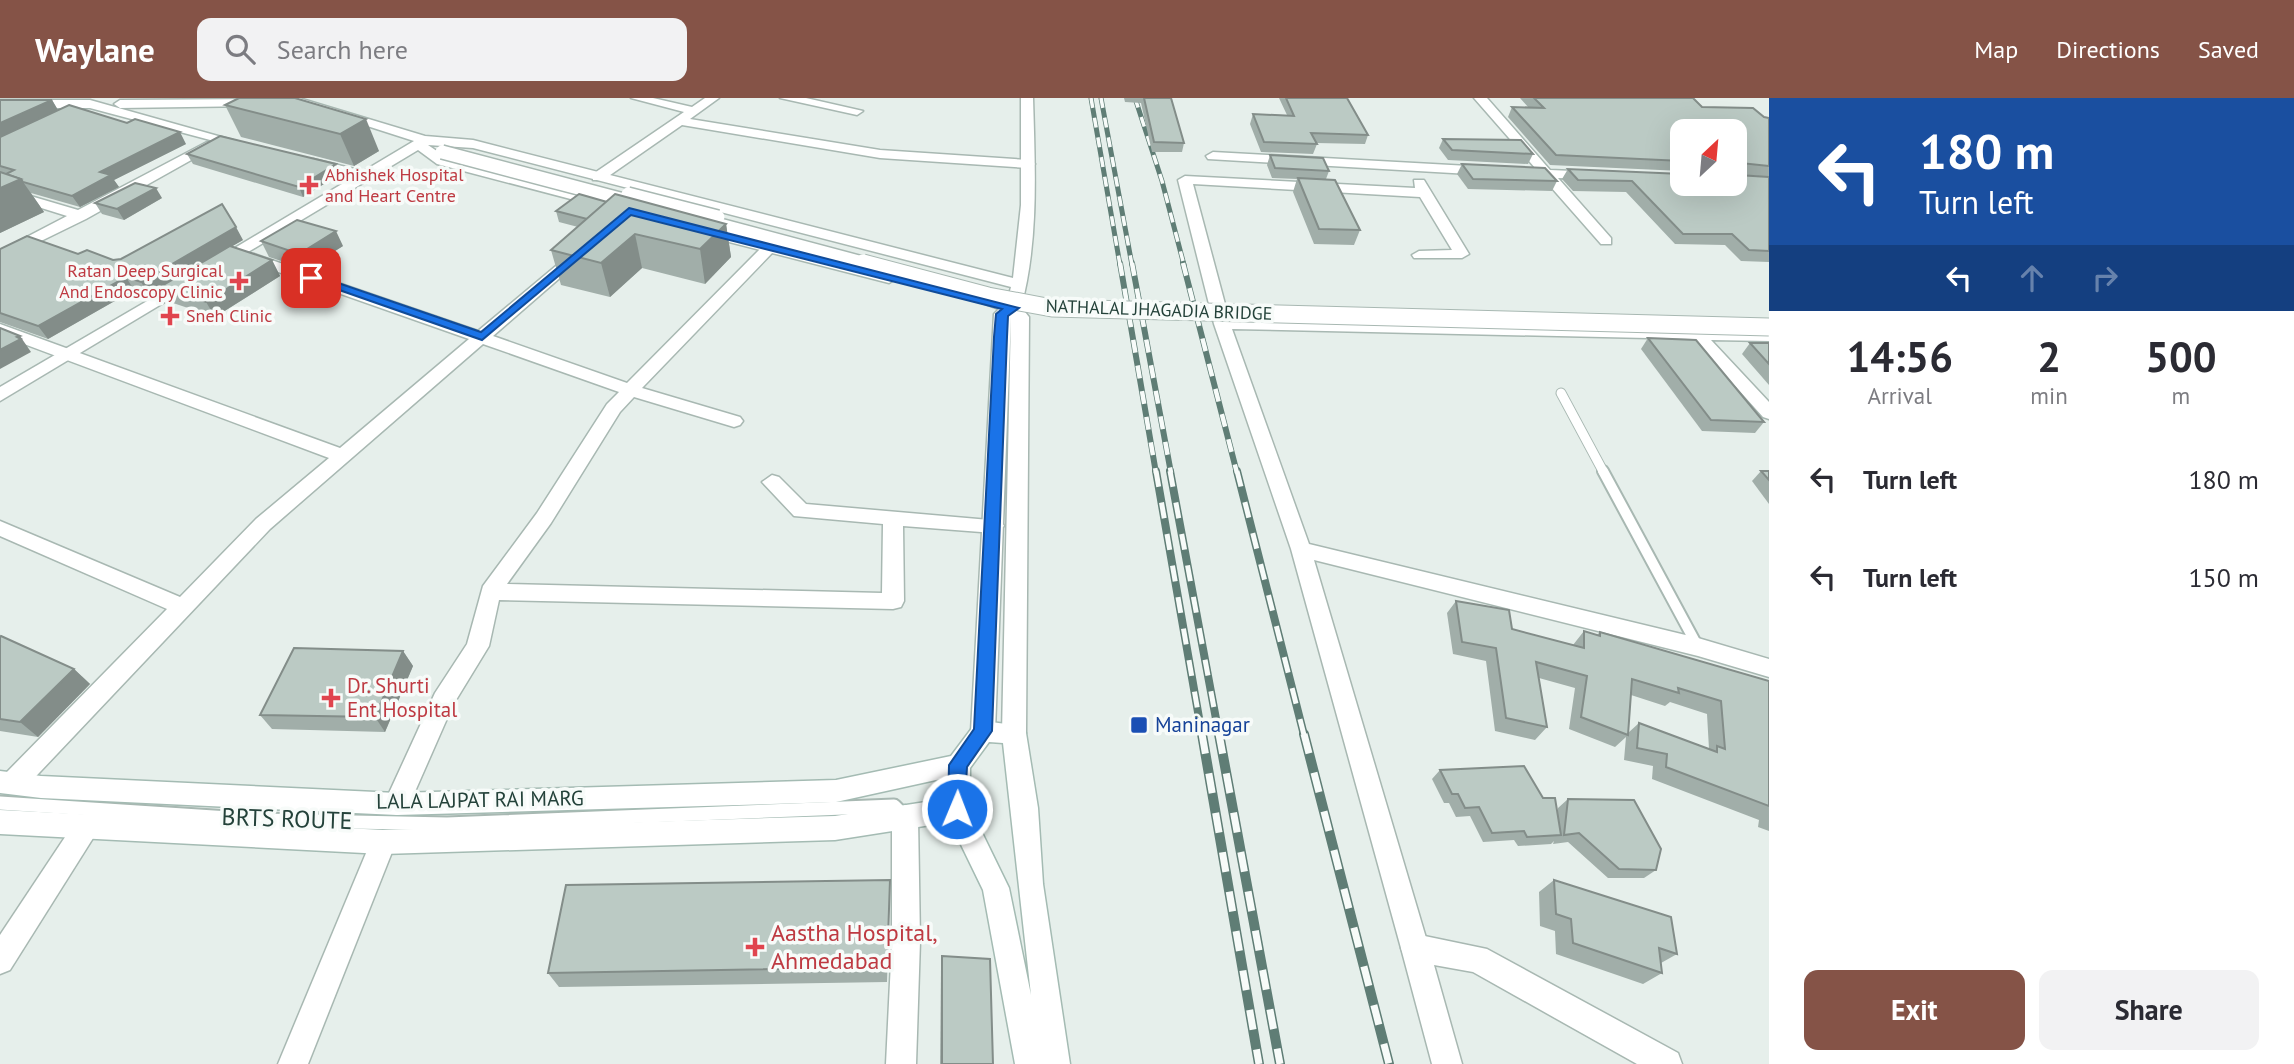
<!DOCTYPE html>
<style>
body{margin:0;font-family:"PT Sans",sans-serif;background:#f2f2f3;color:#2b2b33;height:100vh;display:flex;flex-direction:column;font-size:26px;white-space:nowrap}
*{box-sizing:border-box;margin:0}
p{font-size:23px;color:#7c7c81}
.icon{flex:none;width:38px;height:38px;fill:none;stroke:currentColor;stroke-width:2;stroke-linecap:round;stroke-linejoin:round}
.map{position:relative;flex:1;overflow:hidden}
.panel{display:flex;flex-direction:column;background:#fff;width:525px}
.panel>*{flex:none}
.guide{background:#1a4fa0;color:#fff;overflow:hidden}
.needle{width:46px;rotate:26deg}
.buttons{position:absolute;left:1670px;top:21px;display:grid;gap:14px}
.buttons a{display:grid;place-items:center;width:77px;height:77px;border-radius:14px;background:#fff;box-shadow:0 7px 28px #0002;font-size:35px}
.pin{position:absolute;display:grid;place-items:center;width:60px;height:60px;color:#fff;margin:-30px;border-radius:14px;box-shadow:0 4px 10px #0006}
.me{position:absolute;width:77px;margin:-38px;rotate:1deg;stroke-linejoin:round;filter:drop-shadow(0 0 5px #0008)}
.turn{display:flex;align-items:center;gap:24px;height:147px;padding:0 35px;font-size:32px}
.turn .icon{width:91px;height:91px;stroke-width:2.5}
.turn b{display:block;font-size:49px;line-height:60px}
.lanes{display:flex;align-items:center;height:66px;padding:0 35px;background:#0003;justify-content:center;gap:35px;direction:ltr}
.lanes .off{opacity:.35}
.eta{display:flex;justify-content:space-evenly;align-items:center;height:119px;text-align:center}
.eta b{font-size:42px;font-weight:700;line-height:49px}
.action{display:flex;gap:14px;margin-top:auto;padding:14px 35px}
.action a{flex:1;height:80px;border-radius:14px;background:#855347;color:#fff;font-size:28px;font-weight:700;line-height:80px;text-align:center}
.action a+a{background:#f2f2f3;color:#2b2b33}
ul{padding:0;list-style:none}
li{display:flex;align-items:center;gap:21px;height:98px;padding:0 35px}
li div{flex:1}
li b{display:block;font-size:26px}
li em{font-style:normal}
header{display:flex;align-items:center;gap:42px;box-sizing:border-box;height:98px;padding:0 35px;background:#855347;color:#fff}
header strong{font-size:33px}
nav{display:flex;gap:38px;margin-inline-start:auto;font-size:24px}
.search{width:490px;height:63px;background:#f2f2f3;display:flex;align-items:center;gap:18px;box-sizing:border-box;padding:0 24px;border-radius:14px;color:#7c7c81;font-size:26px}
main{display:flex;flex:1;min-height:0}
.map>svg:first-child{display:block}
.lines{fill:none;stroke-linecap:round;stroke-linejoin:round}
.service-far2-casing{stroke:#a8b8b2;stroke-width:11}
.service-far1-casing{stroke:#a8b8b2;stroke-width:14}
.service-casing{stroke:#a8b8b2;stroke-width:17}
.minor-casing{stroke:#a8b8b2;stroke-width:3}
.tertiary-casing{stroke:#a8b8b2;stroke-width:3}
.secondary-casing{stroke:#a4bbb3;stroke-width:3}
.service-far2{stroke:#fff;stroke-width:9}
.service-far1{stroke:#fff;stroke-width:10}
.service{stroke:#fff;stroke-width:13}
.minor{fill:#fff;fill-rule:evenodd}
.tertiary{fill:#fff;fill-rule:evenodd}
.secondary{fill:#fff;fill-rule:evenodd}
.rail-far3-casing{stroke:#5f7d75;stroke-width:5}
.rail-far2-casing{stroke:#5f7d75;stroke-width:6}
.rail-far1-casing{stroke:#5f7d75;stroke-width:8}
.rail-casing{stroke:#5f7d75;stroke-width:10}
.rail-far3{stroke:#f7fbf9;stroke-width:3.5;stroke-dasharray:10;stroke-linecap:butt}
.rail-far2{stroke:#f7fbf9;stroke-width:4.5;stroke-dasharray:13;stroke-linecap:butt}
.rail-far1{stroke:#f7fbf9;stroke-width:5;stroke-dasharray:16;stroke-linecap:butt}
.rail{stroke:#f7fbf9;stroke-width:7;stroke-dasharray:20;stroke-linecap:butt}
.tertiary-bridge-far1-casing{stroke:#a8b8b2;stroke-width:16;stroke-linecap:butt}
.tertiary-bridge-casing{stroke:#a8b8b2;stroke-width:19;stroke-linecap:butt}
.tertiary-bridge-far1{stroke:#fff;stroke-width:13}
.tertiary-bridge{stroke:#fff;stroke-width:17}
.wall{fill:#a1aea9;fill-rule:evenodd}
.shaded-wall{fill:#838d89}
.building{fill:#bbcac4;stroke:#838d89;stroke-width:2}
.route{fill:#1a73e8;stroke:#114b97;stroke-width:2}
.health-dot{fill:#e0444e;stroke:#f7fbf9;stroke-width:2.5}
.transit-dot{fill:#1a4fb4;stroke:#f7fbf9;stroke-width:2.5}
.labels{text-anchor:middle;stroke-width:7;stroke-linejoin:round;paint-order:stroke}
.far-health-label{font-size:18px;fill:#be3a42;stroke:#f7fbf9;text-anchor:start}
.far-street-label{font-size:18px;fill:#24423a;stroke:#f7fbf9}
.health-label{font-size:21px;fill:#be3a42;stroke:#f7fbf9;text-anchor:start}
.transit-label{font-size:21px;fill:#164399;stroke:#f7fbf9;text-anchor:start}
.street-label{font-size:21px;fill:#24423a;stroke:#f7fbf9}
.near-street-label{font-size:24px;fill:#24423a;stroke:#f7fbf9}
.near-health-label{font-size:24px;fill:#be3a42;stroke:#f7fbf9;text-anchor:start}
</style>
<header>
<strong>Waylane</strong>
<div class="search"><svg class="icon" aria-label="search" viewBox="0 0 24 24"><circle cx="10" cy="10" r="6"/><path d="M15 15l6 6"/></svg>Search here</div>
<nav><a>Map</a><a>Directions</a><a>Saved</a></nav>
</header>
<main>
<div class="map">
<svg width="1769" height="966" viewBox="0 0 1769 966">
<rect width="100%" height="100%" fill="#e6efeb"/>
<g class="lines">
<!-- service-far2 casing -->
<g class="service-far2-casing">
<path id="service-far2" d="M1561 295 1604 375"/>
</g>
<!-- service-far1 casing -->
<g class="service-far1-casing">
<path id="service-far1" d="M1603 373 1698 549"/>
</g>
<!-- service casing -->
<g class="service-casing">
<path id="service" d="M0 705 261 722 447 726 894 708 903 717"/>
</g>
<!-- minor casing -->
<g class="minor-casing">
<g id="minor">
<path d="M631 0H653L692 9 705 0H719L690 21 880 52 1028 62 1035 66 1028 70 880 60 682 27 603 82H593V76L684 14Z"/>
<path d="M780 0H806L863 13 857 17Z"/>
<path d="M1474 0H1487L1550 72 1597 74 1599 77 1592 81 1558 80 1611 140V146H1601L1543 80 1518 78V72L1536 71Z"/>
<path d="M253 1 257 2V8L120 10 114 6 120 2Z"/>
<path d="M0 2H90L250 47 244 51 90 10H0Z"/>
<path d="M207 44 218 47 86 121 0 163V153L67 118 0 97V89L78 112Z"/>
<path d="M1213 54 1487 69 1494 73 1487 77 1208 61 1206 58Z"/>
<path d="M313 61 371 75 373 78 366 82 308 68 306 65Z"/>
<path d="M1185 78 1415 90 1414 82H1424L1469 156 1462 160H1414L1412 157 1419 153 1452 152 1420 99 1193 86 1229 221 1769 233V243L1711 242 1769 304V321L1763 319 1693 241 1232 231 1309 446 1698 540 1769 561V579L1698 558 1314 462 1429 850 1425 860 1415 864 1405 860 1401 850 1291 451 1214 226 1178 82Z"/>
<path d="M769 146 774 147V153L642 290 740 319 743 323 740 327 734 329 634 299 620 314 551 425 507 486 882 495 883 426 794 418 762 384 772 377 779 379 806 406 1001 423 1004 428 994 435 903 428 904 503 901 509 893 511 499 502 489 548 453 607 406 714 397 717 388 714 384 706 435 595 467 546 483 488 537 415 607 306 619 294 483 246 270 431 22 693 13 696 4 693 1 685 4 677 167 511 0 438V423L180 499 256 421 329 360 0 237V226L340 350 469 241 244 162V156H254L478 233 575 152H585V158L493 238 627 285 764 147Z"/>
<path d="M905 707 914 711 918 719 920 843 916 966H886L892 843V719L896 711Z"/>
<path d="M86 717 95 721 99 729 95 737 10 872 0 876V837L77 721Z"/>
<path d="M383 732 392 736 396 744 308 966H278L374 736Z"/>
</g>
</g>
<!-- tertiary casing -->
<g class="tertiary-casing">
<g id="tertiary">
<path d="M280 0H299L425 38 473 42 1013 180 1021 107V0H1033C1035 70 1039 143 1021 209L1029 219 1026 635 1022 642 1014 645 1006 642 1002 635 1011 218 995 633 991 640 983 643 975 640 971 633 994 216 999 211 980 204 988 199 1007 204 1011 189 473 50 428 47 447 60 608 105 601 109 437 66 418 52 223 169H213V163L414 43Z"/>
<path d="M703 129 894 177 897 180 889 185 698 136V130Z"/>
<path d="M190 178 195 180V186L0 303V289Z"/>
<path d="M1415 836 1487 851 1678 955 1682 966H1637L1473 874 1434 867 1462 966H1432L1401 850 1405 840Z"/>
</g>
</g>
<!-- secondary casing -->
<g class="secondary-casing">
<path id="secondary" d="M983 623 1022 628 1026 635 1038 710 1043 786 1070 966H1015L983 792 950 724 835 742 383 756 0 736V712L383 732 835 718 945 701V680L836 704 397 717 41 700 0 695V673L41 678 397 695 836 682 951 658 975 626ZM989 644 1003 645 1031 897 1009 790 970 710V670Z"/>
</g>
<!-- service-far2 -->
<use href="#service-far2" class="service-far2"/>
<!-- service-far1 -->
<use href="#service-far1" class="service-far1"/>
<!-- service -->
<use href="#service" class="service"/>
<!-- minor -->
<use href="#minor" class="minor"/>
<!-- tertiary -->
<use href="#tertiary" class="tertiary"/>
<!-- secondary -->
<use href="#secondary" class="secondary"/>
<!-- rail-far3 casing -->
<g class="rail-far3-casing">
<g id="rail-far3">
<path d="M1091 0 1120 167"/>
<path d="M1101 0 1132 167"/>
<path d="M1135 0 1162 83 1184 167"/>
</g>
</g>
<!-- rail-far2 casing -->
<g class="rail-far2-casing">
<g id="rail-far2">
<path d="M1120 165 1156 375"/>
<path d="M1132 165 1171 375"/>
<path d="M1183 165 1237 375"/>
</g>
</g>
<!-- rail-far1 casing -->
<g class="rail-far1-casing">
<g id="rail-far1">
<path d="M1156 373 1202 637"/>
<path d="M1170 373 1219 637"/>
<path d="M1237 373 1304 637"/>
</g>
</g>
<!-- rail casing -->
<g class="rail-casing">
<g id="rail">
<path d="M1202 636 1259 966"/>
<path d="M1219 636 1280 966"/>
<path d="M1304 636 1389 966"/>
</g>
</g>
<!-- rail-far3 -->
<use href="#rail-far3" class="rail-far3"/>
<!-- rail-far2 -->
<use href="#rail-far2" class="rail-far2"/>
<!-- rail-far1 -->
<use href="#rail-far1" class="rail-far1"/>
<!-- rail -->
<use href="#rail" class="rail"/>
<!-- tertiary-bridge-far1 casing -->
<g class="tertiary-bridge-far1-casing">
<g id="tertiary-bridge-far1">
<path d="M442 54 639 106"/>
<path d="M628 96 718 119"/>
<path d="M701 122 870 167"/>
</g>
</g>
<!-- tertiary-bridge casing -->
<g class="tertiary-bridge-casing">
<path id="tertiary-bridge" d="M863 165 988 198 1052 210 1769 229"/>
</g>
<!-- tertiary-bridge-far1 -->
<use href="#tertiary-bridge-far1" class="tertiary-bridge-far1"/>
<!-- tertiary-bridge -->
<use href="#tertiary-bridge" class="tertiary-bridge"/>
</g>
<!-- wall -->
<g class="wall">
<path d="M295 0 379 53 354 68 241 39 225 7Z"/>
<path d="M1124 0H1171L1184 45 1182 54H1152L1141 5 1125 4Z"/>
<path d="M1279 0H1347L1368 37 1365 46 1316 45 1317 46 1313 56 1261 54 1250 26 1253 16 1287 17Z"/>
<path d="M1520 0H1693L1702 9 1769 20V79L1738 76V77L1769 79V164L1741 163 1725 147 1675 146 1626 94 1573 93 1562 81 1568 71 1734 86 1682 33V73L1550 67 1508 19 1512 9 1529 10Z"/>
<path d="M0 2H52L58 12 186 46 114 82 119 89 80 109 31 95 44 114 0 135Z"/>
<path d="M1443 41 1533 56 1528 66 1448 62 1439 50Z"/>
<path d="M187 56 340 76 303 99 193 66Z"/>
<path d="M1270 57 1329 73 1326 81 1360 132 1354 147 1314 146 1293 94 1297 81 1272 80 1267 67Z"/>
<path d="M1462 66 1557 83 1552 93 1468 91 1457 76Z"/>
<path d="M162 100 124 122 102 116 95 105Z"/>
<path d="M607 104 726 126 731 159 705 186 642 170 610 199 561 187 551 152 578 129 559 124 556 113Z"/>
<path d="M243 142 232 148 272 162 280 178 215 219 170 204 161 190 149 197 134 192 48 241 0 224V151L78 156 113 162Z"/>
<path d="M261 143 343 148 306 171 269 159Z"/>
<path d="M1648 240 1764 324 1755 335 1702 333 1641 251Z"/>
<path d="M1750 245H1769V287L1742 256Z"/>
<path d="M1761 373H1769V406L1752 383Z"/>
<path d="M1456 503 1512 531 1573 547 1584 533 1597 537 1600 534 1769 583V733L1758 729 1759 722 1652 681 1653 668 1624 662 1626 639 1615 649 1569 631 1575 590 1539 580 1547 629 1535 642 1495 633 1486 563 1453 556 1447 515ZM1631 597 1665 608 1670 604 1707 616 1709 651 1639 625 1628 635Z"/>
<path d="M0 539 74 571 90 586 38 639 0 633Z"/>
<path d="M403 553 413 568 385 634 272 631 260 617Z"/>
<path d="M1440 672 1543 700 1558 714V710L1568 701 1656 772 1644 780H1608L1568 744 1553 746 1554 743 1551 746 1518 748 1514 742 1483 744 1470 718 1456 719 1449 705H1444L1432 681Z"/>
<path d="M890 782 887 884 559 889 548 875Z"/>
<path d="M1554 782 1677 856 1661 865 1662 875 1643 886 1556 856 1555 833 1540 828 1539 794Z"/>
<path d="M942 858 993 966H940L941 870Z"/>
</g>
<!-- shaded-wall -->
<g class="shaded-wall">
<path d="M52 2 59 14 0 40V25Z"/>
<path d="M366 21 379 53 354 68 340 36Z"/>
<path d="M180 34 186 46 114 82 119 89 80 109 72 98 100 74Z"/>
<path d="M336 66 340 76 303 99 299 89Z"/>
<path d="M21 81 44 114 0 135V90Z"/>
<path d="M156 90 162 100 124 122 117 111Z"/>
<path d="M726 126 731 159 705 186 700 151Z"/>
<path d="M236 129 243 142 163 189H160L161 190 149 197 141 184Z"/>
<path d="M336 133 343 148 306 171 299 156Z"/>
<path d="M635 136 642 170 610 199 601 165Z"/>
<path d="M272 162 280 178 215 219 206 204Z"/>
<path d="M126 179 134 192 48 241 38 228Z"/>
<path d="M20 238 31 254 0 271V252Z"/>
<path d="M403 553 413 568 385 634 375 619Z"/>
<path d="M74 571 90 586 38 639 20 624Z"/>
</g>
<!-- building -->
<g class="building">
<path d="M239 0H295L366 21 340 36 225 7Z"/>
<path d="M1144 0H1171L1184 45 1154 44Z"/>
<path d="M1286 0H1347L1368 37 1311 35 1317 46 1264 44 1253 16 1294 18Z"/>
<path d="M1534 0H1693L1702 9 1753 10 1764 19 1769 20V68L1741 65 1738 77 1769 79V153L1749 152 1732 136H1683L1632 83 1578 82 1568 71 1682 76V86H1734V33H1682V63L1556 57 1512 9 1544 10Z"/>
<path d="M0 2H52L0 25Z"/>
<path d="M69 7 127 25 135 21 180 34 100 74 111 77 72 98 23 84 21 81 6 76 14 72 0 68V39Z"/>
<path d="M220 38 336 66 299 89 187 56Z"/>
<path d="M1443 41 1521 42 1533 56 1452 52Z"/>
<path d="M1270 57 1323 60 1329 73 1275 70Z"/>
<path d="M1462 66 1545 70 1557 83 1473 81Z"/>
<path d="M0 74 21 81 0 90Z"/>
<path d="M1298 80 1335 82 1360 132 1319 131Z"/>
<path d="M135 85 156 90 117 111 95 105Z"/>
<path d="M579 96 607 104 587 121 556 113Z"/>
<path d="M615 96 726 126 700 151 635 136 601 165 551 152Z"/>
<path d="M222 106 236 129 141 184 126 179 38 228 0 215V151L27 138 78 156 87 152 113 162 121 161Z"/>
<path d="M297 122 336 133 299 156 261 143Z"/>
<path d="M230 148 272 162 206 204 160 189Z"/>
<path d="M0 230 20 238 17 239 21 241 0 252Z"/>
<path d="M1648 240 1696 242 1764 324 1711 322Z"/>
<path d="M1750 245H1769V266Z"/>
<path d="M1761 373H1769V382Z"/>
<path d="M1456 503 1509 512 1512 531 1584 550V533L1600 538V534L1769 583V708L1666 669 1667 656 1637 650 1639 625 1717 654V648L1725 651 1721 603 1678 590 1679 595 1632 581 1628 637 1581 619 1587 578 1536 564 1547 629 1506 620 1496 550 1462 544Z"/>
<path d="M1 538 74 571 20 624 0 621V539Z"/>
<path d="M294 550 403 553 375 619 260 617Z"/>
<path d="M1524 668 1543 700H1555L1561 737 1527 739 1524 733 1492 735 1479 709 1465 710 1458 696H1452L1440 672Z"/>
<path d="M1568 701 1634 702 1661 751 1656 772 1619 771 1579 735 1564 737Z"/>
<path d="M890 782 887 869 548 875 566 787Z"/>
<path d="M1554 782 1671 819 1677 856 1659 850 1662 875 1573 845 1571 821 1556 816Z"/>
<path d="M942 858 990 861 993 966H942Z"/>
</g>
<!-- route -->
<path class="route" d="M629 110 1019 210 1008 218 1007 239 992 633 967 669 964 717 957 720 951 717 948 711 949 667 974 631 994 239 996 216 1002 211 631 117 482 242 305 180 315 177 481 234Z"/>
<!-- markers -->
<g class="health-dot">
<path d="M305.5 76.5h7v7h7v7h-7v7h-7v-7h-7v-7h7z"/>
<path d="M235.5 172.5h7v7h7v7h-7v7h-7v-7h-7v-7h7z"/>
<path d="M166.5 207.5h7v7h7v7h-7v7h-7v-7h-7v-7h7z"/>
<path d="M327.5 589.5h7v7h7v7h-7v7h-7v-7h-7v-7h7z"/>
<path d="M751.5 838.5h7v7h7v7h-7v7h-7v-7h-7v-7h7z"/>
</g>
<rect class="transit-dot" x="1130" y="618" width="18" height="18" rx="3.5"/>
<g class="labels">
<!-- far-health labels -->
<g class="far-health-label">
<text x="325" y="83">Abhishek Hospital<tspan x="325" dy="21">and Heart Centre</tspan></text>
<text x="223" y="179" text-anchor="end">Ratan Deep Surgical<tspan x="223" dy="21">And Endoscopy Clinic</tspan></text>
<text x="186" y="224">Sneh Clinic</text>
</g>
<!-- far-street labels -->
<g class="far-street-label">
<text transform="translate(1159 212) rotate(2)" y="6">NATHALAL JHAGADIA BRIDGE</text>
</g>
<!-- health labels -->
<g class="health-label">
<text x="347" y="595">Dr. Shurti<tspan x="347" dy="24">Ent Hospital</tspan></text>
</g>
<!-- transit labels -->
<g class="transit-label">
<text x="1155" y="634">Maninagar</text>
</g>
<!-- street labels -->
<g class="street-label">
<text transform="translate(480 702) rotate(-1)" y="7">LALA LAJPAT RAI MARG</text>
</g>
<!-- near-street labels -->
<g class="near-street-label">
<text transform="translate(287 721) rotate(2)" y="8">BRTS ROUTE</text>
</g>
<!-- near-health labels -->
<g class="near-health-label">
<text x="771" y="843">Aastha Hospital,<tspan x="771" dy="28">Ahmedabad</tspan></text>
</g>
</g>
</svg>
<div class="buttons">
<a><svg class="needle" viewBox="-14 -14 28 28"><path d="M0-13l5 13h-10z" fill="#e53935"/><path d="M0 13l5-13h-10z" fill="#7c7c81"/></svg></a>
</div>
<div class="pin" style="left:311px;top:180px;background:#d93025"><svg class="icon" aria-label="arrive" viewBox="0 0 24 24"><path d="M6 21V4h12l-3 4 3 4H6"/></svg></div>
<svg class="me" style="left:957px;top:711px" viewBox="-20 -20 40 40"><circle r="17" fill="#1a73e8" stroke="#fff" stroke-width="3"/><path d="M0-11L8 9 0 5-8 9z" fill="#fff"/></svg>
</div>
<section class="panel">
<div class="guide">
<div class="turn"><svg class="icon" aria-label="left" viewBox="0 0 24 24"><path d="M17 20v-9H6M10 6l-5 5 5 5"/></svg><div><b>180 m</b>Turn left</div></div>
<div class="lanes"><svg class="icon" aria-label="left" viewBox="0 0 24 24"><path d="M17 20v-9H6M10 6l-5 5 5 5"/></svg><svg class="icon off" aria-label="ahead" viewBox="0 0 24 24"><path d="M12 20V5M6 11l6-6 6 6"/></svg><svg class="icon off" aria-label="right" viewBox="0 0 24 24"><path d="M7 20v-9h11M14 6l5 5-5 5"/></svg></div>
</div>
<div class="eta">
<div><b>14:56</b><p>Arrival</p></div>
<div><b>2</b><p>min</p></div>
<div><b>500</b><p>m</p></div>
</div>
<ul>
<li><svg class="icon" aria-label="left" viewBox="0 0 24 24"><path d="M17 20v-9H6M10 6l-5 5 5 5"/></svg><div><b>Turn left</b></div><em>180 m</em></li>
<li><svg class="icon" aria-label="left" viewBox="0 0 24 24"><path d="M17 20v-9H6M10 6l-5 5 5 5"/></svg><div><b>Turn left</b></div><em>150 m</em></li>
</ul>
<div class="action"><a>Exit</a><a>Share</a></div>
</section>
</main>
